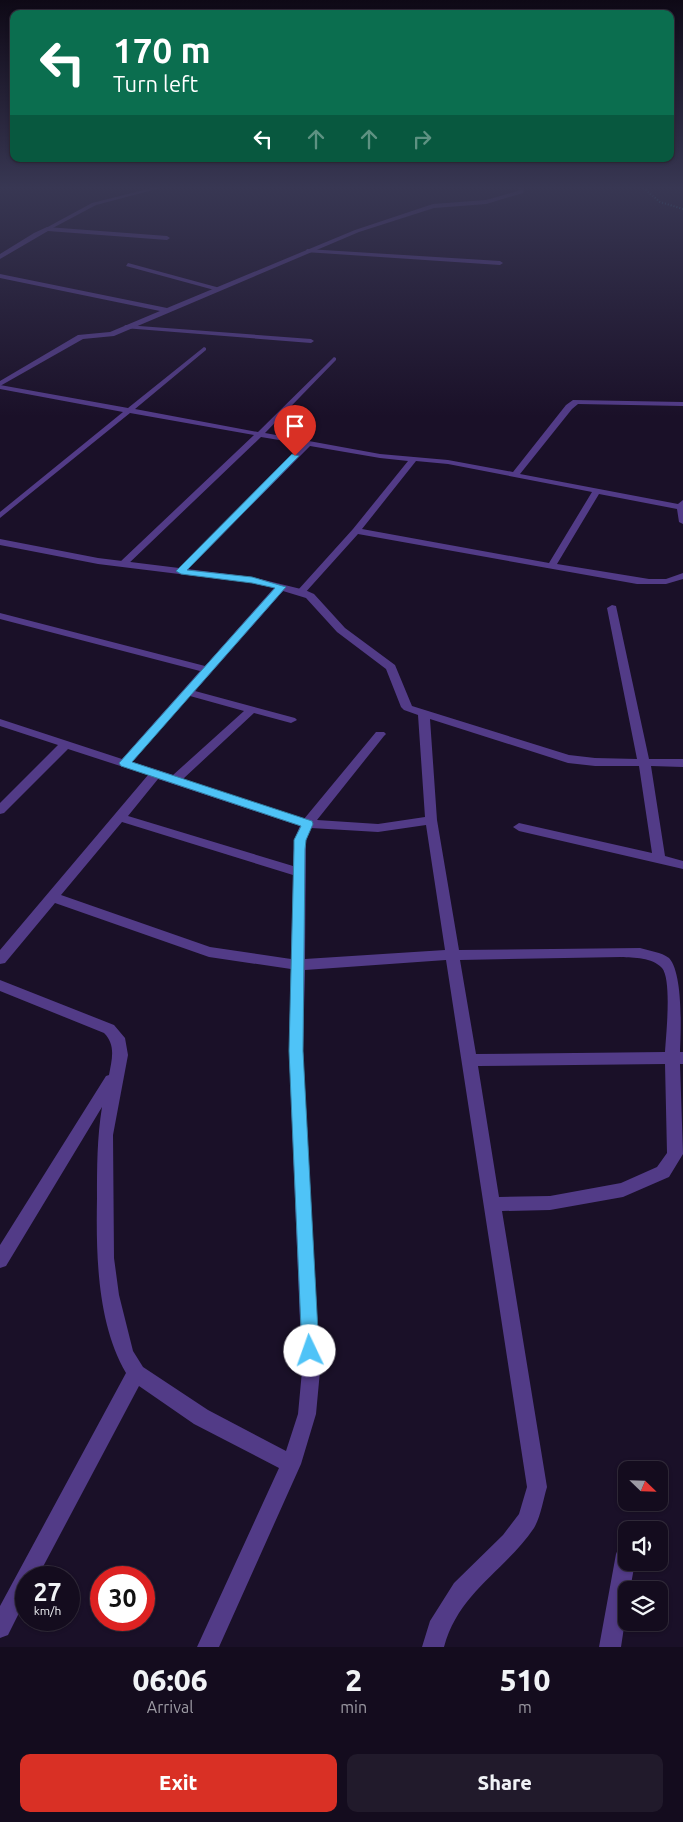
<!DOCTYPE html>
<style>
body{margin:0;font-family:Ubuntu,sans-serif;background:#211a2b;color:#f1f3f6;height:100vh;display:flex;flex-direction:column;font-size:19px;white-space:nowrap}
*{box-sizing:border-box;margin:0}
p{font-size:16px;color:#9d9ba4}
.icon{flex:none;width:28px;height:28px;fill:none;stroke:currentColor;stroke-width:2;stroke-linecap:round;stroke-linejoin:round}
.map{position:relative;height:1647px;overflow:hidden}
.drawer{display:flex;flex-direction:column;background:#140c1e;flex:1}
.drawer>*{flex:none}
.hud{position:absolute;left:10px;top:10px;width:664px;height:152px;border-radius:10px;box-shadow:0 1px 4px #0004,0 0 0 1px #332c3c;background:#0b6e4f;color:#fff;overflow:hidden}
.needle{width:32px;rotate:113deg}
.tools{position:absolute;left:618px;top:1461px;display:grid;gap:10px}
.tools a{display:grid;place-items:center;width:50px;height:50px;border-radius:10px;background:#140c1e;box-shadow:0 1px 4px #0004,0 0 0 1px #332c3c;font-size:25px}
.speed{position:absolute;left:15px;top:1566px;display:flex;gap:10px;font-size:25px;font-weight:700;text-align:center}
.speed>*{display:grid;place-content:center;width:65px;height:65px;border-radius:50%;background:#140c1e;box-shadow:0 1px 4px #0004,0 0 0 1px #332c3c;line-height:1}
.speed small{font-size:12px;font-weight:400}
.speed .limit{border:8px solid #d22;background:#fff;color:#111}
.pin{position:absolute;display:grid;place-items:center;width:42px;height:42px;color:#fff;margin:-51px -21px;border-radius:50% 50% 50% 0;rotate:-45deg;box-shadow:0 0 5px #0007}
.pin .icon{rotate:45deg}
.me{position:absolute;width:55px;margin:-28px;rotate:357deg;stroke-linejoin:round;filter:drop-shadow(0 0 4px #0008)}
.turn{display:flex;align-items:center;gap:18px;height:105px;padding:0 20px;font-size:22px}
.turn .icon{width:65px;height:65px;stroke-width:2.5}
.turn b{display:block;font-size:35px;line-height:42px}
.lanes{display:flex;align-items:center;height:48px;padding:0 20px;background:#0003;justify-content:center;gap:25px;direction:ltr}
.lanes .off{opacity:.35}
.eta{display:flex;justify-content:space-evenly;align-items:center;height:85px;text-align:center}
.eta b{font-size:30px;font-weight:800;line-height:35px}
.action{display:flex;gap:10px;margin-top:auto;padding:10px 20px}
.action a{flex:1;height:58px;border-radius:10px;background:#d93025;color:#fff;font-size:20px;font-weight:800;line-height:58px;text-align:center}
.action a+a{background:#211a2b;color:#f1f3f6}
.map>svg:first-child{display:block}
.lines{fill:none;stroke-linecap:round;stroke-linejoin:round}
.path{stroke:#309eba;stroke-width:2;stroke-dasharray:1 2;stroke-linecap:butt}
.lane{fill:#523b87;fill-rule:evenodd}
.street{fill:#523b87;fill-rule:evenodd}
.route{fill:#4fc3f7;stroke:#337fa1}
</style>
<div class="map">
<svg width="683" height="1647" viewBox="0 0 683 1647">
<rect width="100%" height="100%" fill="#1a1028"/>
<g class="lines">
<!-- path -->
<path class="path" d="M641 186 660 202 683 209"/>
<!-- lane -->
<g class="lane">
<path d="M160 186H168L96 205 49 230 44 229 92 203Z"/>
<path d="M307 249 500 261 503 263 500 265 305 252Z"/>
<path d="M128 263 220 288 221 289 218 291 126 266Z"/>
<path d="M126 325 311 339 314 341 311 343 124 328V326Z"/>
<path d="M204 347 206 348V350L135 409 258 432 334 357 336 358V360L265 433 380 454 448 460 513 472 566 405 573 400 683 402V406L578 404 572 409 520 474 678 504 683 500V524L679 522 677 509 599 494 557 564 649 579H666L683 573V579L666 584H637L358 534 304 594H298V590L353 529 408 461 380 458 310 446 184 573H178V569L303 444 261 437 126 566H120V562L254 435 130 413 0 518V512L123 412 0 389V385L128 408ZM416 461 448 464 592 492 549 563 362 529Z"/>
</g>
<!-- street -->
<g class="street">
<path d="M519 186H525L523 193 486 204 434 208 359 232 114 336 83 339 0 386V381L78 335 110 332 160 311 0 278V274L167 308 355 230 433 204 486 200 518 191Z"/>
<path d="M47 227 167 236 170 238 167 240 48 231 0 259V254L34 233Z"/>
<path d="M0 539 98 558 252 577 305 590 314 594 345 628 395 665 412 706 569 755 595 758 637 759 607 608 612 605 616 606 649 759H683V767L651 766 665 856 683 861V869L519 831 513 827 519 823 652 853 639 766H595L568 763 430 719 437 820 459 950 640 948C650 951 661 952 669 958 683 973 681 1029 680 1052H683V1064H680L683 1154 669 1177 623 1197 550 1210 502 1211 547 1487C543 1500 541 1516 534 1528 504 1572 459 1592 444 1647H422L430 1621 454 1583 503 1535 519 1514 527 1487 446 960 305 970 303 1051 320 1371 316 1414 301 1464 219 1647H197L279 1468 194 1424 139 1386 37 1578H26V1599L8 1635 0 1638V1606L126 1373C97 1323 96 1255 97 1198 97 1167 97 1138 102 1107L6 1266 0 1268V1245L106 1076 109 1075C112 1059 116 1045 104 1033L0 991V980L114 1025 125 1038 128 1055 113 1135 114 1258 119 1295 133 1351 143 1367 208 1410 286 1451 298 1414 302 1371 289 1051 291 969 209 957 55 903 5 963 0 964V950L148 775 68 749 4 813 0 814V803L58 745 0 726V719L122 759 200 671 0 619V613L205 666 274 588 252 583 98 564 0 545ZM283 591 306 598 337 632 386 669 401 707 404 710 418 715 425 817 378 824 317 820 384 736 386 734 384 732H376L304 819 183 779 254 713 291 723 297 720 295 718 195 691ZM190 696 244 711 173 775 132 762ZM158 779 300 826 294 840 293 866 128 816ZM122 822 293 875 291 959 210 947 61 895ZM426 825 445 950 305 959 306 840 311 828 378 832ZM621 957C634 958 652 957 662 968 672 980 666 1035 665 1052L476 1054 460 960ZM665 1064 667 1153 657 1167 621 1183 550 1196 499 1197 478 1066Z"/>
<path d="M626 1544V1562H635L630 1590H626V1614L621 1647H599L616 1554 619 1547Z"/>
</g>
</g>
<!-- sky -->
<linearGradient id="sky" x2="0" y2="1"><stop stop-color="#0e0916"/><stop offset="0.45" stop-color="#383753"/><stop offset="1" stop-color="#383753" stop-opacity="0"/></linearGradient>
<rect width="683" height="417" fill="url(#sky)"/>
<!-- route -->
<path class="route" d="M292 454 299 456 187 570 252 577 286 587 132 762 312 821 313 824 306 840 305 849 303 1051 319 1351 316 1356 310 1359 304 1356 302 1351 289 1051 294 849V840L301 826 121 766 119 763 275 588 252 583 181 574 176 571Z"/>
</svg>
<div class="tools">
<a><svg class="needle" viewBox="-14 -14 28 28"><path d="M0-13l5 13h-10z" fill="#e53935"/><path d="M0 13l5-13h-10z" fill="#9d9ba4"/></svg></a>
<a><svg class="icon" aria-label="sound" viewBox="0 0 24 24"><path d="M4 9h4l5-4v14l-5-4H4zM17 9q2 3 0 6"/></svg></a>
<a><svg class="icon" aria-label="layers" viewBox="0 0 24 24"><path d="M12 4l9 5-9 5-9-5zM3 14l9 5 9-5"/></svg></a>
</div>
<div class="speed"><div>27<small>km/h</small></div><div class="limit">30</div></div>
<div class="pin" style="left:295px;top:456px;background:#d93025"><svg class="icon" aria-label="arrive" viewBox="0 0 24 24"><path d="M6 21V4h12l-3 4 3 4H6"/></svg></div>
<svg class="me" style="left:310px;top:1351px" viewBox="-20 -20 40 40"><circle r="19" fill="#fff"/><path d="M0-13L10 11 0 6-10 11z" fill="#4fc3f7"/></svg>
<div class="hud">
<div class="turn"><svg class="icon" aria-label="left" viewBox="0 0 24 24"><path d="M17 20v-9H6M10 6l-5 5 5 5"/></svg><div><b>170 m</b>Turn left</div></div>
<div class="lanes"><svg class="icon" aria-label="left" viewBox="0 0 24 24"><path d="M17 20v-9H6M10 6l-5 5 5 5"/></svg><svg class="icon off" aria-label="ahead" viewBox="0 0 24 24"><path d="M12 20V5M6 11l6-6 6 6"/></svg><svg class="icon off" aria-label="ahead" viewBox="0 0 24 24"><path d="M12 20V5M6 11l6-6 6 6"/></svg><svg class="icon off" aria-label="right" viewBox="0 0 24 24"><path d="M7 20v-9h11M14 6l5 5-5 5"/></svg></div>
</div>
</div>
<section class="drawer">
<div class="eta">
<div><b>06:06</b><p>Arrival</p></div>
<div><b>2</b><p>min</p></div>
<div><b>510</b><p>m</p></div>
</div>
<div class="action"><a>Exit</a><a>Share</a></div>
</section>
